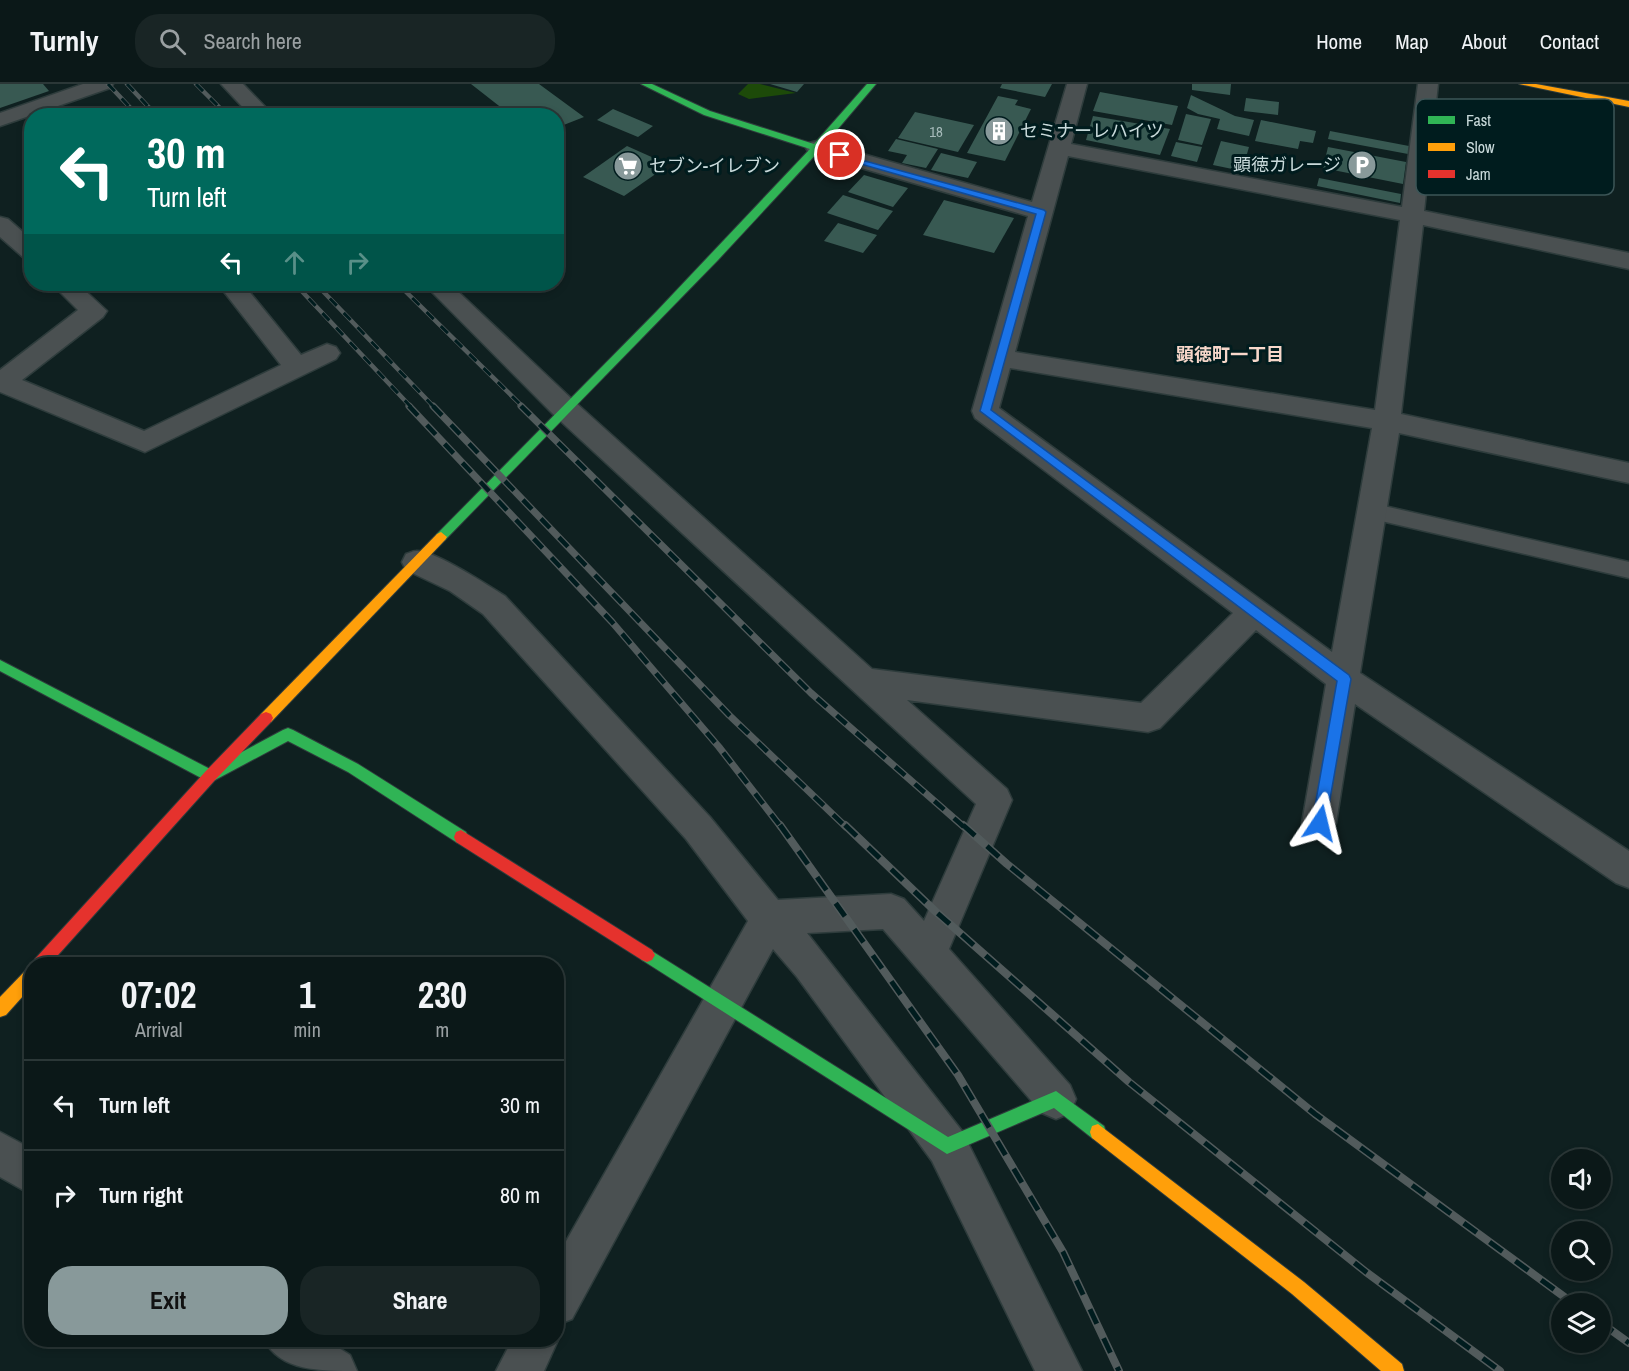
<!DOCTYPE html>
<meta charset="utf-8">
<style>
body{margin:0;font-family:"Archivo Narrow","Noto Sans JP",sans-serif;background:#192525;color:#f1f3f6;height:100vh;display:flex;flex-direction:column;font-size:22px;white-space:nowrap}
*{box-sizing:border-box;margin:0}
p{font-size:20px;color:#9aa0a2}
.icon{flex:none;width:33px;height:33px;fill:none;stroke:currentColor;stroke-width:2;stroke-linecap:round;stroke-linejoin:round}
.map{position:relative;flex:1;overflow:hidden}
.details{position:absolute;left:24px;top:873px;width:540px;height:390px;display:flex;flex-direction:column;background:#0b1818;border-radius:24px;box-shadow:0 3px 9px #0003,0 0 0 2px #2b3737}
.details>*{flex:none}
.hud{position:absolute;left:24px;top:24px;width:540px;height:183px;border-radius:24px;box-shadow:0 3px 9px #0003,0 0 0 2px #2b3737;background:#00695c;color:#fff;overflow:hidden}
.controls{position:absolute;left:1551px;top:1065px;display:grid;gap:12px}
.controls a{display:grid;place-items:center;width:60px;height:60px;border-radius:50%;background:#0b1818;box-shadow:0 3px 9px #0003,0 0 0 2px #2b3737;font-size:30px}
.pin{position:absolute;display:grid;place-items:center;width:51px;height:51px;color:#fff;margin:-26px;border:3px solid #fff;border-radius:50%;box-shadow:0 2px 6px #0007}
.me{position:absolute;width:66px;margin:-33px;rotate:10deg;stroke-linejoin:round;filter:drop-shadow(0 0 4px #0008)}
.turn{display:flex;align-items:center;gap:21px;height:126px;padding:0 24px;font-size:27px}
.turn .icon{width:78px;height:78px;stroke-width:2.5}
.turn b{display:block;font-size:42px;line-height:51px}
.lanes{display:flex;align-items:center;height:57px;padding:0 24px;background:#0003;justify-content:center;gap:30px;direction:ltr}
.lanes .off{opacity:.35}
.eta{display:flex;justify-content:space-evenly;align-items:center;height:102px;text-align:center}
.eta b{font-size:36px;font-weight:700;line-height:42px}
.action{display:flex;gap:12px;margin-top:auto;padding:12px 24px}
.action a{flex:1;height:69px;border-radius:24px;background:#88999a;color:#111;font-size:24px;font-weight:700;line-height:69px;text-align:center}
.action a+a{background:#192525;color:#f1f3f6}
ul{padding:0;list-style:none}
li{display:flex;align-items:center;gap:18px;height:90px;padding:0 24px;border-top:2px solid #2b3737}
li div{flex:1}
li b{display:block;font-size:22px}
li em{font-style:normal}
header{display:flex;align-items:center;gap:36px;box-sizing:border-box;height:84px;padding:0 30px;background:#0b1818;border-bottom:2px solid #2b3737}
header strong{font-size:28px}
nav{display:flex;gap:33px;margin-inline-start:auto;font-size:21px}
.search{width:420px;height:54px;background:#192525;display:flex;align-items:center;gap:15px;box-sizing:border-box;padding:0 21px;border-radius:24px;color:#9aa0a2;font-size:22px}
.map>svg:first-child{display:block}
.green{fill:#1d4a09}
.building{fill:#385952}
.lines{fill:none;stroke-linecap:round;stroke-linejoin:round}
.lane-casing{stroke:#2e3c3c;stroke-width:3}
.street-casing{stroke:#2e3c3c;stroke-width:3}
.fast-casing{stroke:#2e3c3c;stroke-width:2}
.slow-casing{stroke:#2e3c3c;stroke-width:2}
.jam-casing{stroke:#2e3c3c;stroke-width:2}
.lane{fill:#4a5051;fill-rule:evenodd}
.street{fill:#4a5051;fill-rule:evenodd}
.fast{fill:#30b455;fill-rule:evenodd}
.slow{fill:#ff9f0a;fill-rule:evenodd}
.jam{fill:#e5322d;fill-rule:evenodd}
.rail-far2-casing{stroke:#525b5c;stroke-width:4.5}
.rail-far1-casing{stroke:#525b5c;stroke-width:7}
.rail-casing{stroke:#525b5c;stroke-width:8}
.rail-far2{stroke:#001c1e;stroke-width:3;stroke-dasharray:10;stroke-linecap:butt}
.rail-far1{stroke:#001c1e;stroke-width:4.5;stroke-dasharray:13;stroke-linecap:butt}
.rail{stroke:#001c1e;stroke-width:5;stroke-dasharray:16;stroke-linecap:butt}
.route{fill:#1a73e8;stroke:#114b97;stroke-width:1.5}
.labels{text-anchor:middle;stroke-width:6;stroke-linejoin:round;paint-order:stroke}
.far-number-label{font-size:15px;fill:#a5bab9}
.far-poi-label{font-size:18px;fill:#c9dadb;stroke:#001c1e;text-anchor:start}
.far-neighbourhood-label{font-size:18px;font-weight:bold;fill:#f7d7ca;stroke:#001c1e}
.key{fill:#001c1e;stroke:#3c5557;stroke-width:1.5}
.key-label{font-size:16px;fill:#c9dadb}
</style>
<header>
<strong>Turnly</strong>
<div class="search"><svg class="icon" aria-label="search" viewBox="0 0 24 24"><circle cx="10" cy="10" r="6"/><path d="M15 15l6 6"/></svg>Search here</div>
<nav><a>Home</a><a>Map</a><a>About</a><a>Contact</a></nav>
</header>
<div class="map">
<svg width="1629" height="1287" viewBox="0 0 1629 1287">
<rect width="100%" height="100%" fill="#0f2020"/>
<!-- green -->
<path class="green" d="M748 0H760L796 9 749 15 738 10Z"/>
<!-- building -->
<g class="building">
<path d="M0 0H43L49 7 0 24Z"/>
<path d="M471 0H539L584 33 556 44V32H512Z"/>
<path d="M770 0H804L797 8Z"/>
<path d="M1002 0H1052L1045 13 1000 4Z"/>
<path d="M1192 0H1231L1230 11 1192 6Z"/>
<path d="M1100 8 1178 22 1172 41 1093 27Z"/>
<path d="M1191 11 1235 32 1254 36 1249 52 1217 45 1220 35 1198 30 1187 24Z"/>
<path d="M998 12 1018 16 1015 21 1031 25 1005 77 967 69Z"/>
<path d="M1246 14 1279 18 1278 31 1244 27Z"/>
<path d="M613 25 653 42 638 53 597 36Z"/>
<path d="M915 28 974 41 958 68 898 54Z"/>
<path d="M1186 30 1211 35 1202 61 1178 56Z"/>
<path d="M1093 32 1170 45 1160 71 1086 56Z"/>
<path d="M1261 36 1316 47 1313 59 1300 57 1298 65 1255 57Z"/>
<path d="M1330 47 1409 62 1408 70 1328 55Z"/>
<path d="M896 55 938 65 926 84 902 79 907 71 888 67Z"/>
<path d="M1221 57 1249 63 1242 87 1213 81Z"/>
<path d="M1176 58 1202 63 1197 78 1171 72Z"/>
<path d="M627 62 656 75 657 89 624 112 583 93Z"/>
<path d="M1328 63 1406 78 1403 100 1323 84Z"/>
<path d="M941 69 977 78 968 94 931 86Z"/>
<path d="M864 91 908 104 893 123 848 108Z"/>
<path d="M1319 94 1401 110 1400 119 1317 102Z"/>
<path d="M843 111 893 127 878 146 827 129Z"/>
<path d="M944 116 1014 134 994 169 923 151Z"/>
<path d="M838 139 877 151 863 169 824 157Z"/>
</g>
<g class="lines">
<!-- lane casing -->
<g class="lane-casing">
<path id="lane" d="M1371 419 1629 478V494L1364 433 1361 427 1364 421Z"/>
</g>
<!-- street casing -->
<g class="street-casing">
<g id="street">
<path d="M83 0H113L110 4 0 42V29Z"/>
<path d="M221 0H243L274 32H251Z"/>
<path d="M1067 0H1087L1071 60 1402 123 1418 0H1438L1424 127 1629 169V185L1423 141 1401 330 1629 379V399L1399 349 1360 589 1629 767V804L1616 799 1355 620 1336 739 1331 750 1319 755 1307 750 1302 739 1326 600 1256 546 1160 644 1148 648 907 616 1007 705 1012 716 949 865 1070 1001 1076 1015 1070 1029 1056 1035 1042 1029 883 845 807 849 962 1047 1082 1287H1035L932 1077 797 893 773 865 572 1235 556 1241V1175L748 837 686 755 483 530 450 507 406 486 402 478 406 470C410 469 412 467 416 467 433 465 489 502 505 512L710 733 778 816 891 810 904 815 924 837 976 720 555 332 424 200H450L575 318 872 585 1141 619 1233 529 975 334 972 327 1028 132 809 69 806 64 809 59 817 57 1032 118ZM1068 72 1400 136 1375 326 1015 268ZM1010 284 1372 344 1332 568 999 324Z"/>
<path d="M0 133 8 135 32 156V176L24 174 0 153Z"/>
<path d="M52 200H78L107 227 103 233 22 296 144 347 281 281 218 200H243L301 271 327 260 336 263 340 269 336 275 145 368 0 308V286L78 226Z"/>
<path d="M0 1048 32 1065V1111L0 1093Z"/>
<path d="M556 1251 558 1256 544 1287H496L512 1256H556Z"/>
<path d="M264 1256H326L350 1271 357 1287C319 1287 281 1287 264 1256Z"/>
</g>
</g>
<!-- fast casing -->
<g class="fast-casing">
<g id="fast">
<path d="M641 0H652L710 27 814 60 867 0H876L820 66 718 176 445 456H437L435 453 437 450 656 228 810 65 704 31Z"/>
<path d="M0 576 210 685 283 646 288 644 293 646 358 680 466 748 468 753 466 758 461 760 456 758 348 688 288 657 215 696 210 698 205 696 0 587Z"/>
<path d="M647 864 948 1053 1056 1007 1104 1042 1106 1048 1104 1054 1098 1056 1092 1054 1054 1024 947 1070 642 876 639 871 642 866Z"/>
</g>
</g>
<!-- slow casing -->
<g class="slow-casing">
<g id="slow">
<path d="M1519 0H1536L1629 17V23Z"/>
<path d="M441 448 447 453 445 456 271 638H261L259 634 261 630 437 450Z"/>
<path d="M32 883V902L6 931 0 933V913L27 885Z"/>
<path d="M1098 1040 1304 1198 1402 1280 1404 1287H1381L1292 1210 1092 1054 1090 1048 1092 1042Z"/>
</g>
</g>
<!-- jam casing -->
<g class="jam-casing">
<g id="jam">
<path d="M266 628 271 630 273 634 271 638 215 696 50 880H33L35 875 205 688 261 630Z"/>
<path d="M461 746 652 866 655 871 652 876 647 878 642 876 456 758 454 753 456 748Z"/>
</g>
</g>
<!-- lane -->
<use href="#lane" class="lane"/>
<!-- street -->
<use href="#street" class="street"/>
<!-- fast -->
<use href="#fast" class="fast"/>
<!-- slow -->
<use href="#slow" class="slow"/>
<!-- jam -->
<use href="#jam" class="jam"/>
<!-- rail-far2 casing -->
<g class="rail-far2-casing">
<g id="rail-far2">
<path d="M108 0 138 32"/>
<path d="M127 0 157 32"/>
<path d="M196 0 228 32"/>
<path d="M295 200 411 323"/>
<path d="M316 200 434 323"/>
<path d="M398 200 523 323"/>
</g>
</g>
<!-- rail-far1 casing -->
<g class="rail-far1-casing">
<g id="rail-far1">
<path d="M409 322 612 538 719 663 781 743"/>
<path d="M433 322 729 631 846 743"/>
<path d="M521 322 811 609 964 743"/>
</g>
</g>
<!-- rail casing -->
<g class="rail-casing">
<g id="rail">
<path d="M780 741 958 991 1063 1168 1119 1287"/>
<path d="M845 741 935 827 1129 998 1366 1188 1500 1287"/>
<path d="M963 741 1007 780 1315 1030 1574 1220"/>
<path d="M1600 1238 1629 1259"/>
</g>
</g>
<!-- rail-far2 -->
<use href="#rail-far2" class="rail-far2"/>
<!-- rail-far1 -->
<use href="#rail-far1" class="rail-far1"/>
<!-- rail -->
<use href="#rail" class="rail"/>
</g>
<!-- route -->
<path class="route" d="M836 69 1044 126 1046 128 991 326 1349 591 1351 595 1325 744 1320 746 1314 744 1312 739 1337 597 980 327 1036 130 836 73Z"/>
<!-- icons -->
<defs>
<g id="building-disc" transform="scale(1.5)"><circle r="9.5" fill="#88999a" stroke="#001c1e"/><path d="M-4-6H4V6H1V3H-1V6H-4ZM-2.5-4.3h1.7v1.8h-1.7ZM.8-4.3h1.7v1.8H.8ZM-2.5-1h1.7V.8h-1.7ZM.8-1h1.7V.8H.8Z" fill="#fff"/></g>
<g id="parking-disc" transform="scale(1.5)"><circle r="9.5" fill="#88999a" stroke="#001c1e"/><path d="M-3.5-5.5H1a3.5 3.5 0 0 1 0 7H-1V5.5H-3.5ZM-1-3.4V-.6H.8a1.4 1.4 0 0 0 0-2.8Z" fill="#fff"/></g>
<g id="supermarket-disc" transform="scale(1.5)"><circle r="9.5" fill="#88999a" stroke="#001c1e"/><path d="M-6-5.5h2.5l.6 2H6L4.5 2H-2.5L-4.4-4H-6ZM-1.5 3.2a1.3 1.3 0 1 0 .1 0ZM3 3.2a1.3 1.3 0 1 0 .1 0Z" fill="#fff"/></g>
</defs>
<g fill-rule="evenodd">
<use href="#building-disc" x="999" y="47"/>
<use href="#parking-disc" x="1362" y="81"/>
<use href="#supermarket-disc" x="628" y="82"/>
</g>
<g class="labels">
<!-- far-number labels -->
<g class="far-number-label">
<text x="936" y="53">18</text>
</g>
<!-- far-poi labels -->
<g class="far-poi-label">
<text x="1020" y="53">セミナーレハイツ</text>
<text x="1341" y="87" text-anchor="end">顕徳ガレージ</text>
<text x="649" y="88">セブン-イレブン</text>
</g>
<!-- far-neighbourhood labels -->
<g class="far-neighbourhood-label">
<text x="1230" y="277">顕徳町一丁目</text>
</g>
</g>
<!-- legend -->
<rect x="1416" y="15" width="198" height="96" rx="9" class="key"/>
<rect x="1428" y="32" width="27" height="8" fill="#30b455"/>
<rect x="1428" y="59" width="27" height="8" fill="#ff9f0a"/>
<rect x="1428" y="86" width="27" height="8" fill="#e5322d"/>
<g class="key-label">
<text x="1466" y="42">Fast</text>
<text x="1466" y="69">Slow</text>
<text x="1466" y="96">Jam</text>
</g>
</svg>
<div class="controls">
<a><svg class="icon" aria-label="sound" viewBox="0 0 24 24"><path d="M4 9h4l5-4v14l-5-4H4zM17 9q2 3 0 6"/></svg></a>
<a><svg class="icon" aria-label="search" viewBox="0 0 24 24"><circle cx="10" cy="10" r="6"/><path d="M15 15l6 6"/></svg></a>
<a><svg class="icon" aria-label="layers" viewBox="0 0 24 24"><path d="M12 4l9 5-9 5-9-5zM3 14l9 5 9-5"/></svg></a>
</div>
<div class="pin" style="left:840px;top:71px;background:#d93025"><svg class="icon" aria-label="arrive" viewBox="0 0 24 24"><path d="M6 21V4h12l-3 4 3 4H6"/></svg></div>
<svg class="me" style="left:1320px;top:739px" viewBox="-20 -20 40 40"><path d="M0-17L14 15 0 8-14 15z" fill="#1a73e8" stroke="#fff" stroke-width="4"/></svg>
<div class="hud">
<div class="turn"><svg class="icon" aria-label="left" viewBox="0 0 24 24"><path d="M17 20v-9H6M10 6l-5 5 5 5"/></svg><div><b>30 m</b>Turn left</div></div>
<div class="lanes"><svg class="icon" aria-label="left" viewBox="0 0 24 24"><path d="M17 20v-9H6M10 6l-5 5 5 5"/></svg><svg class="icon off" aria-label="ahead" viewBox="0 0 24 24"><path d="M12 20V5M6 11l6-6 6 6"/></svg><svg class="icon off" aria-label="right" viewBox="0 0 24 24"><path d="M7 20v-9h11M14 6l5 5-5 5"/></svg></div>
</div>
<section class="details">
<div class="eta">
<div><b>07:02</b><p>Arrival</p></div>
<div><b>1</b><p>min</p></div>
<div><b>230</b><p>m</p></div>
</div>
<ul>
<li><svg class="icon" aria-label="left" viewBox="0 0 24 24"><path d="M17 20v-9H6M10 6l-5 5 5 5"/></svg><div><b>Turn left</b></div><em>30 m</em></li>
<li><svg class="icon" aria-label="right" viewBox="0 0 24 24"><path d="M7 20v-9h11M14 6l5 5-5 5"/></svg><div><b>Turn right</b></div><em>80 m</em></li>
</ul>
<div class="action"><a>Exit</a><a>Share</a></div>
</section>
</div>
